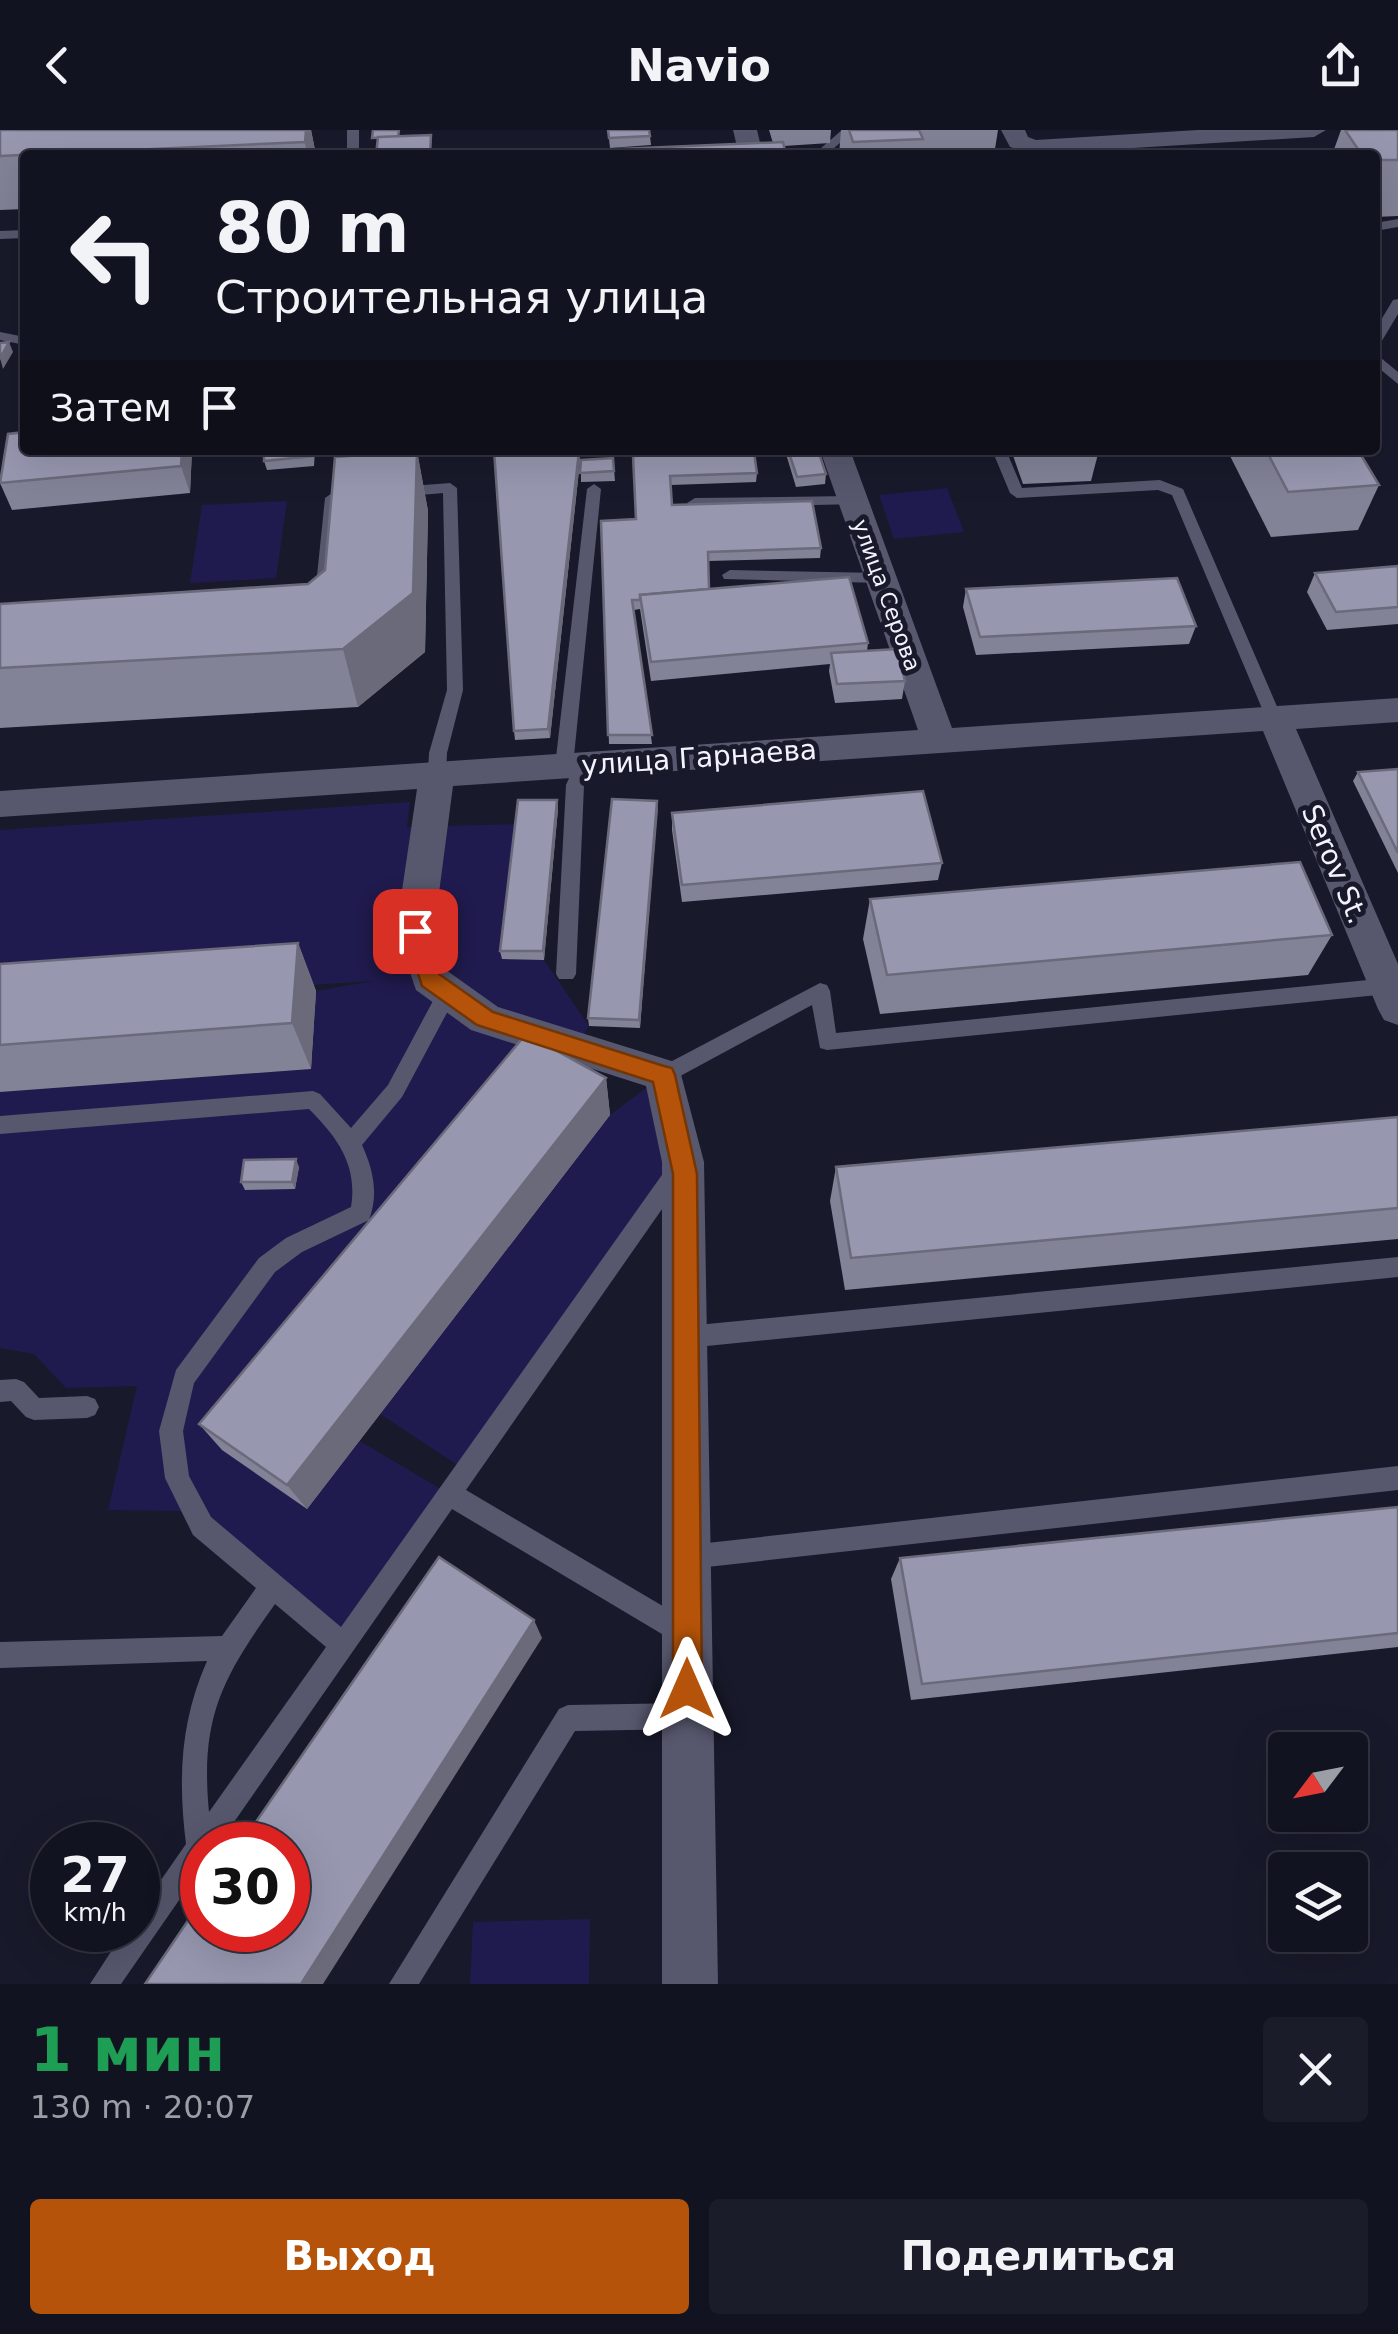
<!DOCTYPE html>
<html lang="ru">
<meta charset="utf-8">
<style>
body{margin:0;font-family:"DejaVu Sans",sans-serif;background:#1b1c29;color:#f1f3f6;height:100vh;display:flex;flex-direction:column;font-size:38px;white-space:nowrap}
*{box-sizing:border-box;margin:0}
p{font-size:32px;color:#9c9ea5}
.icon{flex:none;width:55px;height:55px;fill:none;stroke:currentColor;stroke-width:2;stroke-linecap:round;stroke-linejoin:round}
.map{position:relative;height:1854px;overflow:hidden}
.drawer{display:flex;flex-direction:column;background:#121320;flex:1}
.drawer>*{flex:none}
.hud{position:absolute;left:20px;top:20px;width:1360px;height:305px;border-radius:10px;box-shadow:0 10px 40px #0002,0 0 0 2px #31323e;background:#121320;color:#f1f3f6;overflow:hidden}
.needle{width:65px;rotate:238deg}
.controls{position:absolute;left:1268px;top:1602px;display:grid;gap:20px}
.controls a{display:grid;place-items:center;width:100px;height:100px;border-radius:10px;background:#121320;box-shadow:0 10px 40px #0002,0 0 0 2px #31323e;font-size:50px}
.speed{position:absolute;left:30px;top:1692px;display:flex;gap:20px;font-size:50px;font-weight:700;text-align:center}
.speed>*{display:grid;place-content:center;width:130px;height:130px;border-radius:50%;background:#121320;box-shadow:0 10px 40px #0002,0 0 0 2px #31323e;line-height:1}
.speed small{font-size:25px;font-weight:400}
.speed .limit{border:15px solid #d22;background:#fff;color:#111}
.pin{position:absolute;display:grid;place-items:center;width:85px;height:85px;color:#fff;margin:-42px;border-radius:20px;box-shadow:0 5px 15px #0006}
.me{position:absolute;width:110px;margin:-55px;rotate:0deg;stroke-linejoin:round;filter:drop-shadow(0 0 8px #0008)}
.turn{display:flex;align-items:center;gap:35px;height:210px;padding:0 30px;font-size:45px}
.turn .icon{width:130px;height:130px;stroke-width:2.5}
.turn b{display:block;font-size:70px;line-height:85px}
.then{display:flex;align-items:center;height:95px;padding:0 30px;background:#0003;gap:20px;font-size:38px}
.round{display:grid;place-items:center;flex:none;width:105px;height:105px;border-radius:10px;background:#1b1c29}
.summary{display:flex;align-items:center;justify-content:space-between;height:170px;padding:0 30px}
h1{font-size:60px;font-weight:600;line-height:75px;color:#1e9e55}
.cta{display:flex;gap:20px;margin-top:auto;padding:20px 30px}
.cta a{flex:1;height:115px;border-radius:10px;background:#b45309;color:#fff;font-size:40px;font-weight:600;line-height:115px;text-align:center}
.cta a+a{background:#1b1c29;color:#f1f3f6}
header{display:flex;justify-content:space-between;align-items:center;height:130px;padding:0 30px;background:#121320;font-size:45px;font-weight:600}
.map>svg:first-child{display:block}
.green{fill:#201b4e}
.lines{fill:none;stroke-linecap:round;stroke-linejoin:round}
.lane{fill:#57586e;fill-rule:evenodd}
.street{fill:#57586e;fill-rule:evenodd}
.wall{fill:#828397}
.shaded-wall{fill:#6a6a7b}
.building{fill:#9798b0;stroke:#6a6a7b;stroke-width:2.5}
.route{fill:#b45309;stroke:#753606;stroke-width:2.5}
.labels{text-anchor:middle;stroke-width:10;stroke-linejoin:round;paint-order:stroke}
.far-street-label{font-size:22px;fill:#f3f3fe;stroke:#18192a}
.street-label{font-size:28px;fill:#f3f3fe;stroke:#18192a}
</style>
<header><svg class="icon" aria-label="back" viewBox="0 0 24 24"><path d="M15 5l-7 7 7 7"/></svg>Navio<svg class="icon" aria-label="share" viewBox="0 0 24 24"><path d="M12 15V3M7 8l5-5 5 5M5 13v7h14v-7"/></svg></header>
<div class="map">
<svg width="1398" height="1854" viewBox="0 0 1398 1854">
<rect width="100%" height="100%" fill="#18192a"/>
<!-- green -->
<g class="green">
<path d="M947 358 964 402 894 409 879 365Z"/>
<path d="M287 371 276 448 190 453 202 375Z"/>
<path d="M410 672 407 697 518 694 502 829 544 830 589 896 585 902 584 920 306 1379 360 1311 449 1364 343 1515 180 1381 108 1380 137 1256 66 1258 34 1224 0 1218V962L311 939 316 861 373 851 0 875V700Z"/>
<path d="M663 945 686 1082 649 1080 465 1340 380 1284 610 985Z"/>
<path d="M590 1789 589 1854H470L473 1792Z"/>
</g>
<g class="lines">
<!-- lane -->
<g class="lane">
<rect x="347" y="0" width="12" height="25"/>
<path d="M842 0H855L826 25H813Z"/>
<path d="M1398 89V97L1375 101V93Z"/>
<path d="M25 100V108L0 109V101Z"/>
<path d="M1398 169V184L1380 214 1375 215V200L1393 170Z"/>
<path d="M0 202 25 207V215L0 210Z"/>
<path d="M1375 223 1398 242V254L1375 235Z"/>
<path d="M992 320H1006L1022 358 1160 350 1183 359 1282 588 1280 592 1274 594 1266 588 1172 365 1158 360 1017 368 1010 363Z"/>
<path d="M450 353 457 358 463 560 447 623 446 644 437 650 428 644 429 623 447 560 443 363 398 367 391 362 398 357Z"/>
<path d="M594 354 601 359 573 636 564 642 555 636 587 359Z"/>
<path d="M359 361 364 363V369L339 372 331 465 323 470 317 469 315 465 325 368 332 363Z"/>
<path d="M853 366 858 368V374L695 378 687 373 695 368Z"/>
<path d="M730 440 881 443 889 448 881 453 724 449 722 445Z"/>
<path d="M583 628 592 634 584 655 576 844 573 849H559L556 844 566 655 577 630Z"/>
<path d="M1388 848 1395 850 1398 856 1395 862 1388 864 827 920 820 918 812 875 671 951H657L654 945 657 939 820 853 827 855 830 861 836 903Z"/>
<path d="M448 854 455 856 458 862 402 967 362 1015C373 1039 379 1064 369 1090L302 1122 275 1142 194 1253 183 1301 189 1346 211 1387 341 1497 669 1035 676 1033 683 1035 687 1042 683 1049 466 1360 695 1495 699 1504 695 1513 686 1517 677 1513 452 1379 218 1715H202V1737L121 1854H90L125 1800H138V1783L186 1714C178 1649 180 1592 207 1531L0 1538V1512L222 1506 256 1458 193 1405 165 1348 159 1301 176 1240 259 1128 286 1108 351 1077C358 1035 337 1007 309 979L0 1004V986L313 961 320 964 351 998 388 955 441 856ZM275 1474 326 1517 209 1682C200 1588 222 1548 275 1474Z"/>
<path d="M1398 1127V1147L687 1218 679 1215 676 1207 679 1199 687 1196Z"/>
<path d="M16 1249 24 1252 39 1268 87 1266 95 1269 99 1277 95 1285 87 1288 34 1290 26 1287 11 1271 0 1272V1250Z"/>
<path d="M1398 1336V1360L689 1439 680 1436 677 1427 680 1418 689 1415Z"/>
<path d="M685 1573 694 1577 698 1586 694 1595 685 1599 575 1601 419 1854H389L559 1579 568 1575Z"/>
</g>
<!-- street -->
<g class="street">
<path d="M733 0H757L763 25H739Z"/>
<path d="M1001 0H1025L1028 7 1036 10 1198 0H1326L1314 7 1035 24 1010 17Z"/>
<path d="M820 320H850L952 598 1398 568V592L1296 599 1398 834V895L1384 890 1378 879 1263 601 453 656 434 801 446 840 498 877 678 933 704 1032 718 1854H662V1032L646 956 471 900 416 860 396 801 417 659 0 687V661L918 600Z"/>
</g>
</g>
<!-- wall -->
<g class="wall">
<path d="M0 0H311L316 25H25V79L0 80Z"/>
<path d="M608 0 650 6 651 15 610 18Z"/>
<path d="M769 0H831L830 13 784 16 773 13Z"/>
<path d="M841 0H998L994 25H839Z"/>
<path d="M1341 0H1398V86L1375 87V25H1332Z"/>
<path d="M25 320H192L190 363 12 380 0 353Z"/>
<path d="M264 320H315L314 336 267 340 264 331Z"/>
<path d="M786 320H818L826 344 825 354 796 357 786 324Z"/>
<path d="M1011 320H1099L1091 351 1023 354Z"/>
<path d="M1227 320H1358L1379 355 1358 400 1271 407Z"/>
<path d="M417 321 428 381 425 522 358 577 0 598V474L308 454 325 440Z"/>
<path d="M579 321 580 331 550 608 515 610 514 601 550 325Z"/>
<path d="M633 326 757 343 756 352 671 355 672 375 821 418 820 428 709 431V459L868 513 867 521 905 551 902 569 835 573 829 541 830 534 651 551 640 479 634 480 652 614H609L601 391 636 389Z"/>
<path d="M613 328 615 351 581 352V330Z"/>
<path d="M1398 436V494L1327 500 1307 462 1315 443Z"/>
<path d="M966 459 1196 496 1189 514 976 525 963 477Z"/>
<path d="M1398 639V743L1353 651 1358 642Z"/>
<path d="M557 670 558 679 544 830 502 829 500 821Z"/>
<path d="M657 671 640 898 589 896 588 888Z"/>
<path d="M672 683 942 733 938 750 682 772 672 700Z"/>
<path d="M870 769 1332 805 1308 845 880 884 863 809Z"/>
<path d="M298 813 316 861 311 939 0 962V834Z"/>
<path d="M606 948 610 985 307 1379 222 1320 199 1294Z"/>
<path d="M1398 987V1109L845 1160 830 1071 836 1037Z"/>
<path d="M299 1037 295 1059 245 1060 241 1052Z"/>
<path d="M1398 1377V1517L911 1570 891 1449 900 1428Z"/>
</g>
<!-- shaded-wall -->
<g class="shaded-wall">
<path d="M306 0H311L316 25H307L305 12Z"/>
<path d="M9 212 13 222 3 239 0 228Z"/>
<path d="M182 320H192L190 363 181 336Z"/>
<path d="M417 321 428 381 425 522 358 577 343 519Z"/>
<path d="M579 321 580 331 550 608 548 599Z"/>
<path d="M557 670 558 679 544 830 543 821Z"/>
<path d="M657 671 658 680 640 898 639 890Z"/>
<path d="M298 813 316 861 311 939 292 893Z"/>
<path d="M606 948 610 985 307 1379 287 1355Z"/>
<path d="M296 1029 299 1037 295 1059 292 1052Z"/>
<path d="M534 1490 542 1508 323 1854H301Z"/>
</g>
<!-- building -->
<g class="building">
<path d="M0 0H306L305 12 0 26Z"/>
<path d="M373 0H399L398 7 372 8Z"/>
<path d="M608 0H649L650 6 609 8Z"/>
<path d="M849 0H919L923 9 853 12Z"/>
<path d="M1345 0H1398V30H1375V25H1362Z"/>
<path d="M431 5 430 25H376L378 7Z"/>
<path d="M783 12 786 25H502V24Z"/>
<path d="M9 212 0 228V213Z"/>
<path d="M25 302V320H182L181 336 0 353 8 304Z"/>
<path d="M264 320H312V326L264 331Z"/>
<path d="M494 320H549L550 325 579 321 548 599 514 601Z"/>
<path d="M788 320H818L826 344 797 347Z"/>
<path d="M1266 320H1358L1379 355 1288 362Z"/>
<path d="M417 321 413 463 343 519 0 538V474L308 454 325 440 335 327Z"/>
<path d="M754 322 757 343 670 346 672 375 812 371 821 418 708 422 709 459 640 465V470H632L652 605H608L601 391 636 389 633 326Z"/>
<path d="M613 328 614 341 580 343 581 330Z"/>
<path d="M1398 436V477L1336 482 1315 443Z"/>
<path d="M849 447 868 513 651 532 640 465Z"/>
<path d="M1177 448 1196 496 980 507 966 459Z"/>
<path d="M897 519 905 551 837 554 831 523Z"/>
<path d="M1398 639V723L1358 642Z"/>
<path d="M923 661 942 733 682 755 672 683Z"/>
<path d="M612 669 657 671 639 890 588 888Z"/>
<path d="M518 670H557L543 821H500Z"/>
<path d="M1300 732 1332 805 887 845 870 769Z"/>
<path d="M298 813 292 893 0 915V834Z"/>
<path d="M526 904 606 948 287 1355 199 1294Z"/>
<path d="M1398 987V1078L851 1128 836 1037Z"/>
<path d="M296 1029 292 1052H241L244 1030Z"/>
<path d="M1398 1377V1503L922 1554 900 1428Z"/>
<path d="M439 1427 534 1490 301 1854H145L202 1770V1800H288V1715H240Z"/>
</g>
<!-- route -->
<path class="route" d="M415 792 425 801 439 844 493 882 664 936 672 938 675 945 697 1044 702 1559 698 1569 687 1573 677 1569 673 1559V1044L653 952 477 895 422 856 404 801Z"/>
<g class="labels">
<!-- far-street labels -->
<g class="far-street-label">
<text transform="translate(887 465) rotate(70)" y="8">улица Серова</text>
</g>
<!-- street labels -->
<g class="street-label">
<text transform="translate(699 627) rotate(-4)" y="10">улица Гарнаева</text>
<text transform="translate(1335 734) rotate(67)" y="10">Serov St.</text>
</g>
</g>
</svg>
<div class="controls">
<a><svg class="needle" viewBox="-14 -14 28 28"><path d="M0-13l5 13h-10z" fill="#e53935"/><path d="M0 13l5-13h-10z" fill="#9c9ea5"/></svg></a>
<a><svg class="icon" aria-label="layers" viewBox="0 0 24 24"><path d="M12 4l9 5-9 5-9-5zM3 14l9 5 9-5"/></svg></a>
</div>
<div class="speed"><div>27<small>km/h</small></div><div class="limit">30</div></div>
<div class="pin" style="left:415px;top:801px;background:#d93025"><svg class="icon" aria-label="arrive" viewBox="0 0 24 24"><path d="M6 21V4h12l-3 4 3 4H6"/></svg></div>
<svg class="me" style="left:687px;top:1559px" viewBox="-20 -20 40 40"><path d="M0-17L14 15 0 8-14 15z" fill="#b45309" stroke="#fff" stroke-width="4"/></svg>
<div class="hud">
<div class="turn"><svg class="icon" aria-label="left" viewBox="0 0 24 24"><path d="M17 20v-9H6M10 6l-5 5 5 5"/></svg><div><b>80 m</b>Строительная улица</div></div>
<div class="then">Затем<svg class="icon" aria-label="arrive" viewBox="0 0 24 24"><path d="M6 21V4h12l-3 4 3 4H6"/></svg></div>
</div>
</div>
<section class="drawer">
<div class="summary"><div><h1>1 мин</h1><p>130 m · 20:07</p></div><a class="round"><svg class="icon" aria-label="close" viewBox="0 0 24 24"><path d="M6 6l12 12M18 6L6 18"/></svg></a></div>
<div class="cta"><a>Выход</a><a>Поделиться</a></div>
</section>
